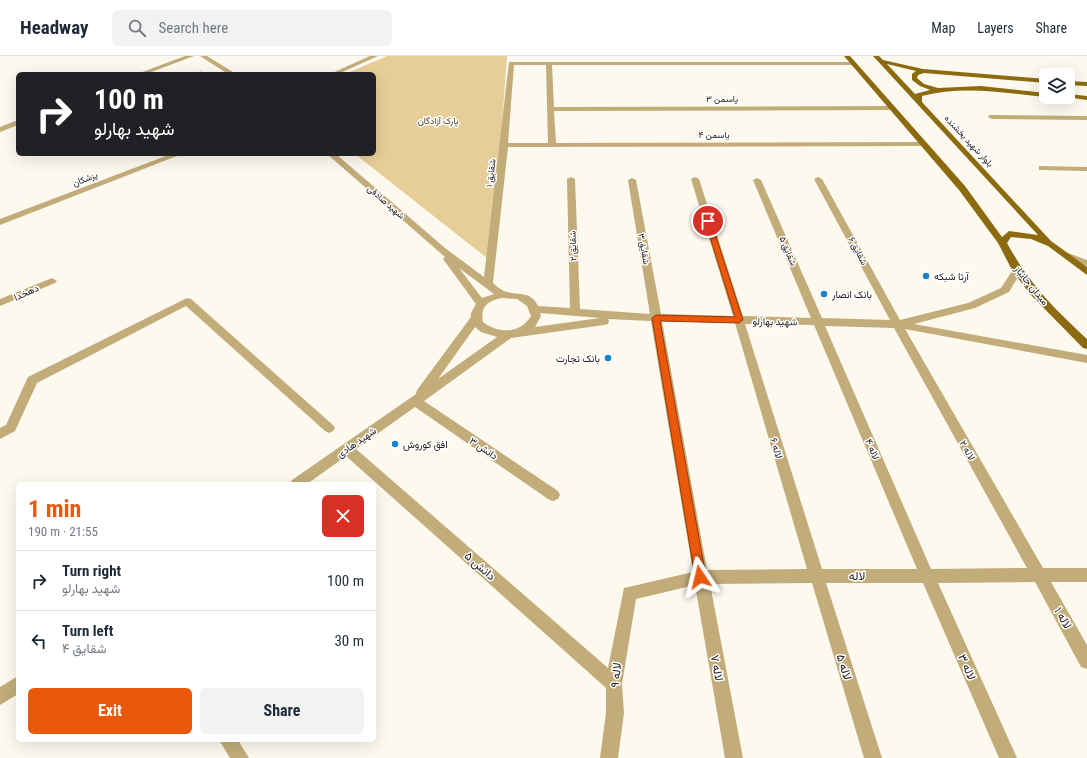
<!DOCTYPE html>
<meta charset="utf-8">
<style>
body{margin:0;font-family:"Roboto Condensed",Vazirmatn,sans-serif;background:#f2f2f3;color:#1f2937;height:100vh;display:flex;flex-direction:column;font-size:15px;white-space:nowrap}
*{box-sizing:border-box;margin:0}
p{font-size:13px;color:#747a83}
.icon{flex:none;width:22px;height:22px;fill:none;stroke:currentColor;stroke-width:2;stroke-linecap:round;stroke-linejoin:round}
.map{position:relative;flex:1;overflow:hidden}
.panel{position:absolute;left:16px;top:426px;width:360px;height:260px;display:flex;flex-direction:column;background:#fff;border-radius:6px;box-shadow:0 4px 16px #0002}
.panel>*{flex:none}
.guide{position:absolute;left:16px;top:16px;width:360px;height:84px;border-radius:6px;box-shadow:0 4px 16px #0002;background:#202124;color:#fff;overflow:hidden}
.fabs{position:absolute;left:1039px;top:12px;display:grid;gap:8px}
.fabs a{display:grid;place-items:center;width:36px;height:36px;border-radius:6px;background:#fff;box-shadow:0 4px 16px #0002;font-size:20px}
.pin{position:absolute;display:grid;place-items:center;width:34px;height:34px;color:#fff;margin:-17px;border:2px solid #fff;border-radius:50%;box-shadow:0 1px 4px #0007}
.me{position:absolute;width:44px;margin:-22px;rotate:350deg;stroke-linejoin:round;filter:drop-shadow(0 0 3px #0008)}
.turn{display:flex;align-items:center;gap:14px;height:84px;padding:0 12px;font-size:18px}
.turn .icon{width:52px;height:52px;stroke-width:2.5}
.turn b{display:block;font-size:28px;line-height:34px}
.round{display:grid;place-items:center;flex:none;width:42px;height:42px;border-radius:6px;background:#f2f2f3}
.summary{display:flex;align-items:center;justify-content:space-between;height:68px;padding:0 12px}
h1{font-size:24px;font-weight:700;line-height:30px;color:#ea580c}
.button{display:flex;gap:8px;margin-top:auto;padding:8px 12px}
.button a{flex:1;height:46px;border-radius:6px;background:#ea580c;color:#fff;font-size:16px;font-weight:700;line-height:46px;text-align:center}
.button a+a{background:#f2f2f3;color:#1f2937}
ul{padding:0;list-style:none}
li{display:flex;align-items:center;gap:12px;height:60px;padding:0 12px;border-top:1px solid #e0e1e3}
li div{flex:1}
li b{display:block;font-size:15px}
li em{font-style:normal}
header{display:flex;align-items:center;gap:24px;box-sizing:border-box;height:56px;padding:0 20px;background:#fff;border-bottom:1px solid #e0e1e3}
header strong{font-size:19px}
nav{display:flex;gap:22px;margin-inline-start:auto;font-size:14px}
.search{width:280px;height:36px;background:#f2f2f3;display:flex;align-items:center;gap:10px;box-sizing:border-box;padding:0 14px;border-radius:6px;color:#747a83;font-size:15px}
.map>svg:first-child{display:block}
.green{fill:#e7ce98}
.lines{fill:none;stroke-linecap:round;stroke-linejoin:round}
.path{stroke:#b0ada5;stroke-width:1.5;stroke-dasharray:0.5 1.5;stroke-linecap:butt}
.minor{fill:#c2ac7a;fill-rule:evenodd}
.major{fill:#8c6b10;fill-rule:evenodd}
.route{fill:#ea580c;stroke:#983908}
.poi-dot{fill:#1682cc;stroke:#fff;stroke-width:1.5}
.labels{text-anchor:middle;stroke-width:3;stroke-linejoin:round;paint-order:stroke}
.far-street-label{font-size:9px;fill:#22201d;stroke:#fff}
.far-park-label{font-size:9px;fill:#423515;stroke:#fff}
.poi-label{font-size:10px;fill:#22201d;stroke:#fff;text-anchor:start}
.street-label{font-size:10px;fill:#22201d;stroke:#fff}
.near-street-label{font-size:12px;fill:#22201d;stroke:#fff}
</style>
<header>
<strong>Headway</strong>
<div class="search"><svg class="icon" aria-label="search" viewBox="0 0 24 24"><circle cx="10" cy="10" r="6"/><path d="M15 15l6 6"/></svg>Search here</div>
<nav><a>Map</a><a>Layers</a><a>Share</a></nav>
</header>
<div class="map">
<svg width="1087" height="702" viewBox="0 0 1087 702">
<rect width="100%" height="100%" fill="#fdf9ef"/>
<!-- green -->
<path class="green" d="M387 0H507L492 206 355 98H374V18H345Z"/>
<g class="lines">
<!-- path -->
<path class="path" d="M193 18 202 15"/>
<!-- minor -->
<g class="minor">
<path d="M185 0H194L146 18H137Z"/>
<path d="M200 0H207L236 18H228Z"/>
<path d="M370 0H378L338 18H330Z"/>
<path d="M509 6H854L856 7V9H552L554 51 893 50 896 52 893 54 554 55 556 87 923 86 927 88 923 90 508 91 493 227C496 230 500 233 504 235 515 240 531 234 538 250L570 252 567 123 571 121 575 123 580 253 650 258 628 124 632 122 636 124 661 258 733 260 691 123 695 121 699 123 743 260 811 262 753 124 757 122 761 124 822 262 890 264 814 123 818 121 822 123 900 264 968 247 1001 232 1014 212 1017 211 1022 214 1009 236 975 252 914 268 1087 299V307L905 273 1043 512H1087V526H1051L1087 589V613L1081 611 1035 526 938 527 1017 702H999L923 527H826L882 702H864L812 527 710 528 743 702H725L695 529 636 543 622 628 624 657 618 702H600L606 657V632L346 400 307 428H290L292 424 416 338 417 334 471 261V257L476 248 443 203 445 201 327 98H336L445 192 484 221ZM514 9H546L548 87H508ZM459 212 494 238 482 242ZM502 242 517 243 527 250 531 260C520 278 499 278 483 266 480 251 487 245 502 242ZM540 257 600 262 535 271 541 260ZM608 263 651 265 693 516 624 532 608 612 356 393 415 351 548 443 553 445 558 443 560 439 558 435 424 345 511 282 604 269 608 268 609 265ZM662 265 735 267 807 513 707 514ZM745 268 814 269 917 513H822ZM825 270 894 272 1027 512 931 513ZM475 271 481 276 497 281 438 323Z"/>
<path d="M989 59 1087 60V64L992 63 988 61Z"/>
<path d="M18 64V69L0 76V71Z"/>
<path d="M171 98H182L0 169V163Z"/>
<path d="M1039 110 1087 111V115L1042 114H1039Z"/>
<path d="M1068 197 1087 204V210L1065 202V198Z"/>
<path d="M52 222 57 225 55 227 0 250V243Z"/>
<path d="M187 242 191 243 333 369 335 372 333 375 329 377 325 375 186 250 37 327 15 375 0 383V372L6 369 28 321Z"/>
<path d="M18 620V638L0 649V631Z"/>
<path d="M219 684H238L249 702H230Z"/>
</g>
<!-- major -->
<g class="major">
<path d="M844 0H850L965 130 1002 181 1009 175 1038 179 873 0H879L883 4 923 13 1046 23V27L924 17 918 19 917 22 924 28 938 32 981 30 1046 37V41C1004 37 963 29 922 40V46L1051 185 1087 211V219L1048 190 1031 183 1011 181 1007 187C1030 229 1053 251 1087 283V293L1083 292 1029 237 1012 214 998 187 959 134ZM887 8 916 15 912 18V24L920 30 930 34 915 38Z"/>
<path d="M1068 25 1087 26V30L1068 29Z"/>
<path d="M1068 38 1087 40V44L1066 41H1068Z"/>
</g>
</g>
<!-- route -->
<path class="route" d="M708 163 711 165 743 264 739 267 660 265 706 521 704 525 700 527 697 525 695 521 652 262 656 259 735 261 705 165Z"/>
<!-- markers -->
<g class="poi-dot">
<circle cx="926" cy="220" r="4"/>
<circle cx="824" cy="238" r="4"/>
<circle cx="608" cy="302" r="4"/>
<circle cx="395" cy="388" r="4"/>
</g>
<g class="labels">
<!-- far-street labels -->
<g class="far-street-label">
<text x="722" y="46">یاسمن ۳</text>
<text x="714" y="82">یاسمن ۴</text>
<text transform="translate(969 85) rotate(47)" y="3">بلوار شهید بخشنده</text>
<text transform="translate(491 117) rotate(-83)" y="3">شقایق ۱</text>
<text transform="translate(85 123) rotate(-21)" y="3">پزشکان</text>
<text transform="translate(386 146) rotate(41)" y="3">شهید صادقی</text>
<text transform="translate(573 190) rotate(-92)" y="3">شقایق ۲</text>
<text transform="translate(644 193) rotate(80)" y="3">شقایق ۳</text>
<text transform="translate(788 195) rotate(67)" y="3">شقایق ۵</text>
<text transform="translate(858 195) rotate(62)" y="3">شقایق ۶</text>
</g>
<!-- far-park labels -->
<g class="far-park-label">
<text x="438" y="68">پارک آزادگان</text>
</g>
<!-- poi labels -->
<g class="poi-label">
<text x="934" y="224">آرتا شبکه</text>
<text x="832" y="242">بانک انصار</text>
<text x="600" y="306" text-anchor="end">بانک تجارت</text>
<text x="403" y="392">افق کوروش</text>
</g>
<!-- street labels -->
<g class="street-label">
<text transform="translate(1032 229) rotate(51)" y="4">میدان جانباز</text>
<text transform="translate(26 236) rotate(-24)" y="4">دهخدا</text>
<text transform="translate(775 265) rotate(1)" y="4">شهید بهارلو</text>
<text transform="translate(356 386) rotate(-35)" y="4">شهید هادی</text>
<text transform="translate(484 392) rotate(34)" y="4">دانش ۳</text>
<text transform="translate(777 392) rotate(74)" y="4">لاله ۶</text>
<text transform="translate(873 393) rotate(67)" y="4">لاله ۴</text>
<text transform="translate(968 394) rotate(61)" y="4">لاله ۲</text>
</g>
<!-- near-street labels -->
<g class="near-street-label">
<text transform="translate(480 510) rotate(41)" y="4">دانش ۵</text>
<text x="857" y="524">لاله</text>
<text transform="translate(1063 562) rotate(60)" y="4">لاله ۱</text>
<text transform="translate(844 611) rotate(72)" y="4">لاله ۵</text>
<text transform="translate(967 611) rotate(66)" y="4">لاله ۳</text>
<text transform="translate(717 612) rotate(79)" y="4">لاله ۷</text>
<text transform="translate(616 619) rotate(-84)" y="4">لاله ۹</text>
</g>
</g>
</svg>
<div class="fabs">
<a><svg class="icon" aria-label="layers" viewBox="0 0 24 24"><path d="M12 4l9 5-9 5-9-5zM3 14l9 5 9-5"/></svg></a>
</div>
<div class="pin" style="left:708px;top:165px;background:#d93025"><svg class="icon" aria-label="arrive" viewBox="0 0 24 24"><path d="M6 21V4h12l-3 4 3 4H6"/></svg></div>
<svg class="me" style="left:700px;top:521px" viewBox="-20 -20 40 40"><path d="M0-17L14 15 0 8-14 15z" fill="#ea580c" stroke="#fff" stroke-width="4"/></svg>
<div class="guide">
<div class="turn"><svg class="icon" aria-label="right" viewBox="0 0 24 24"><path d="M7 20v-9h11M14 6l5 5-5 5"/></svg><div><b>100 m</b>شهید بهارلو</div></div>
</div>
<section class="panel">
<div class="summary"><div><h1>1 min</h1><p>190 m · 21:55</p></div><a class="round" style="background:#d93025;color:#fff"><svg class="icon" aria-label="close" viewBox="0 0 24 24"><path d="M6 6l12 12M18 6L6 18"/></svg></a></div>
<ul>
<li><svg class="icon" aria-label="right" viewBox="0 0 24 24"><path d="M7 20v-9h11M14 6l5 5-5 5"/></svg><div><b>Turn right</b><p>شهید بهارلو</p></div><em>100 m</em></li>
<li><svg class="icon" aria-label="left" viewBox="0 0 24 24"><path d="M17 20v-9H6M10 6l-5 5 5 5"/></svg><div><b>Turn left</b><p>شقایق ۴</p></div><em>30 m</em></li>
</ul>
<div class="button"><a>Exit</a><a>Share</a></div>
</section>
</div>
